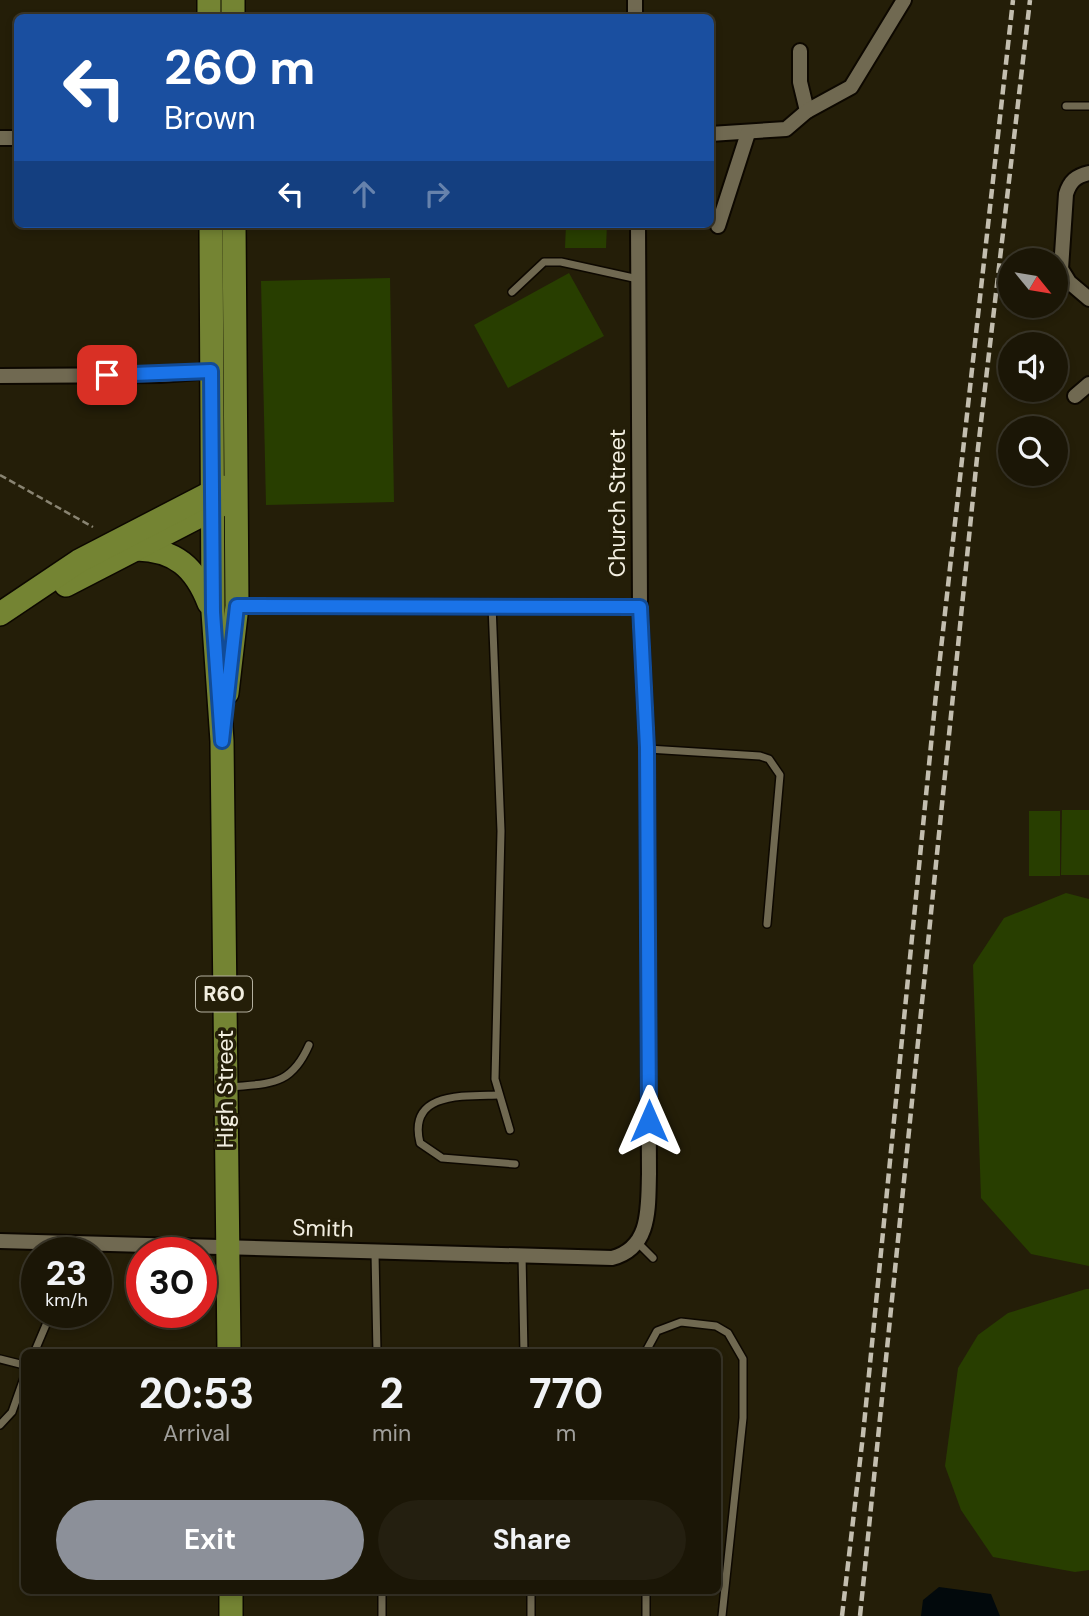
<!DOCTYPE html>
<style>
body{margin:0;font-family:"DM Sans",sans-serif;background:#241f10;color:#f1f3f6;height:100vh;display:flex;flex-direction:column;font-size:26px;white-space:nowrap}
*{box-sizing:border-box;margin:0}
p{font-size:23px;color:#a09f9b}
.icon{flex:none;width:38px;height:38px;fill:none;stroke:currentColor;stroke-width:2;stroke-linecap:round;stroke-linejoin:round}
.map{position:relative;flex:1;overflow:hidden}
.panel{position:absolute;left:21px;top:1349px;width:700px;height:245px;display:flex;flex-direction:column;background:#1b1606;border-radius:10px;box-shadow:0 4px 10px #0003,0 0 0 2px #393528}
.panel>*{flex:none}
.top-card{position:absolute;left:14px;top:14px;width:700px;height:214px;border-radius:10px;box-shadow:0 4px 10px #0003,0 0 0 2px #393528;background:#1a4fa0;color:#fff;overflow:hidden}
.needle{width:46px;rotate:120deg}
.tools{position:absolute;left:998px;top:248px;display:grid;gap:14px}
.tools a{display:grid;place-items:center;width:70px;height:70px;border-radius:50%;background:#1b1606;box-shadow:0 4px 10px #0003,0 0 0 2px #393528;font-size:35px}
.speed{position:absolute;left:21px;top:1237px;display:flex;gap:14px;font-size:35px;font-weight:700;text-align:center}
.speed>*{display:grid;place-content:center;width:91px;height:91px;border-radius:50%;background:#1b1606;box-shadow:0 4px 10px #0003,0 0 0 2px #393528;line-height:1}
.speed small{font-size:18px;font-weight:400}
.speed .limit{border:10px solid #d22;background:#fff;color:#111}
.pin{position:absolute;display:grid;place-items:center;width:60px;height:60px;color:#fff;margin:-30px;border-radius:14px;box-shadow:0 4px 10px #0006}
.me{position:absolute;width:77px;margin:-38px;rotate:0deg;stroke-linejoin:round;filter:drop-shadow(0 0 5px #0008)}
.turn{display:flex;align-items:center;gap:24px;height:147px;padding:0 35px;font-size:32px}
.turn .icon{width:91px;height:91px;stroke-width:2.5}
.turn b{display:block;font-size:49px;line-height:60px}
.lanes{display:flex;align-items:center;height:66px;padding:0 35px;background:#0003;justify-content:center;gap:35px;direction:ltr}
.lanes .off{opacity:.35}
.eta{display:flex;justify-content:space-evenly;align-items:center;height:119px;text-align:center}
.eta b{font-size:42px;font-weight:700;line-height:49px}
.action{display:flex;gap:14px;margin-top:auto;padding:14px 35px}
.action a{flex:1;height:80px;border-radius:42px;background:#8c9099;color:#fff;font-size:28px;font-weight:700;line-height:80px;text-align:center}
.action a+a{background:#241f10;color:#f1f3f6}
.map>svg:first-child{display:block}
.green{fill:#283e00}
.water{fill:#02090c}
.lines{fill:none;stroke-linecap:round;stroke-linejoin:round}
.lane-casing{stroke:#0d0800;stroke-width:10}
.street-casing{stroke:#0d0800;stroke-width:18}
.primary-casing{stroke:#0d0800;stroke-width:26}
.path{stroke:#898472;stroke-width:2.5;stroke-dasharray:7 3.5;stroke-linecap:butt}
.lane{stroke:#706951;stroke-width:7}
.street{stroke:#706951;stroke-width:14}
.primary{stroke:#748433;stroke-width:23}
.rail{stroke:#c3beaf;stroke-width:4.5;stroke-dasharray:10 5;stroke-linecap:butt}
.route-casing{stroke:#114b97;stroke-width:18}
.route{stroke:#1a73e8;stroke-width:12}
.labels{text-anchor:middle;stroke-width:7;stroke-linejoin:round;paint-order:stroke}
.shield{fill:#241e08;stroke:#b4b09f;stroke-width:2}
.shield-label{font-size:21px;font-weight:bold;fill:#f2eee0}
.street-label{font-size:23px;fill:#f2eee0;stroke:#241e08}
</style>
<div class="map">
<svg width="1089" height="1616" viewBox="0 0 1089 1616">
<rect width="100%" height="100%" fill="#241e08"/>
<!-- green -->
<g class="green">
<path d="M566 224H607L606 248H565Z"/>
<path d="M569 273 604 336 508 388 474 325Z"/>
<path d="M390 278 394 502 266 505 261 281Z"/>
<path d="M1062 810H1089V875H1061Z"/>
<rect x="1029" y="811" width="31" height="65"/>
<path d="M1066 893 1089 899V1266L1031 1254 981 1198 973 965 1004 918Z"/>
<path d="M1086 1289H1089V1570L1075 1572 993 1557 961 1510 945 1466 958 1368 978 1335 1008 1313Z"/>
</g>
<!-- water -->
<path class="water" d="M939 1587 991 1594 1000 1616H921L923 1600Z"/>
<g class="lines">
<!-- lane casing -->
<g class="lane-casing">
<g id="lane">
<path d="M1066 106H1089"/>
<path d="M512 292 544 262H561L638 279"/>
<path d="M492 605 501 831 495 1079 510 1130"/>
<path d="M648 749 760 756 769 759 780 775 767 924"/>
<path d="M231 1087C271 1083 291 1086 309 1045"/>
<path d="M499 1095C465 1096 407 1091 420 1143L442 1158 515 1164"/>
<path d="M638 1243 653 1258"/>
<path d="M375 1253 377 1353"/>
<path d="M522 1255 524 1353"/>
<path d="M34 1353 51 1313"/>
<path d="M645 1353 657 1331 681 1322 716 1326 728 1333 743 1359V1418L722 1616"/>
<path d="M0 1359 24 1365"/>
<path d="M0 1425 12 1412 24 1378"/>
<path d="M382 1591V1616"/>
<path d="M531 1591V1616"/>
<path d="M646 1616V1591"/>
</g>
</g>
<!-- street casing -->
<g class="street-casing">
<g id="street">
<path d="M635 0V18"/>
<path d="M800 51V82L807 111"/>
<path d="M710 134 786 129 807 111 851 87 904 0"/>
<path d="M0 138H18"/>
<path d="M1089 173C1076 176 1070 181 1066 194L1061 269 1069 282 1089 299"/>
<path d="M718 226 748 133"/>
<path d="M0 376 160 375 211 371"/>
<path d="M1075 396 1089 384"/>
<path d="M237 606 640 607"/>
<path d="M0 1241 612 1258C651 1248 648 1208 649 1174L647 748 640 607 638 224"/>
</g>
</g>
<!-- primary casing -->
<g class="primary-casing">
<g id="primary">
<path d="M209 0V18"/>
<path d="M233 0V18"/>
<path d="M211 224 213 612 222 741 229 1353"/>
<path d="M137 549C175 550 195 567 209 603"/>
<path d="M66 585 219 506"/>
<path d="M0 614 79 561 222 487"/>
<path d="M227 693 237 606 234 224"/>
<path d="M231 1616V1591"/>
</g>
</g>
<!-- path -->
<path class="path" d="M0 475 93 527"/>
<!-- lane -->
<use href="#lane" class="lane"/>
<!-- street -->
<use href="#street" class="street"/>
<!-- primary -->
<use href="#primary" class="primary"/>
<!-- rail -->
<g class="rail">
<path d="M842 1616 863 1435 936 694 1013 0"/>
<path d="M860 1616 978 448 1030 0"/>
</g>
</g>
<g class="lines">
<!-- route casing -->
<g class="route-casing">
<path id="route" d="M107 375 211 371 213 612 222 741 237 606 640 607 647 748 649 1121"/>
</g>
<!-- route -->
<use href="#route" class="route"/>
</g>
<g class="labels">
<!-- shield labels -->
<rect class="shield" x="196" y="976.5" width="56" height="35" rx="5"/>
<g class="shield-label">
<text x="224" y="1001">R60</text>
</g>
<!-- street labels -->
<g class="street-label">
<text transform="translate(617 503) rotate(-90)" y="8">Church Street</text>
<text transform="translate(225 1089) rotate(-90)" y="8">High Street</text>
<text transform="translate(323 1228) rotate(2)" y="8">Smith</text>
</g>
</g>
</svg>
<div class="tools">
<a><svg class="needle" viewBox="-14 -14 28 28"><path d="M0-13l5 13h-10z" fill="#e53935"/><path d="M0 13l5-13h-10z" fill="#a09f9b"/></svg></a>
<a><svg class="icon" aria-label="sound" viewBox="0 0 24 24"><path d="M4 9h4l5-4v14l-5-4H4zM17 9q2 3 0 6"/></svg></a>
<a><svg class="icon" aria-label="search" viewBox="0 0 24 24"><circle cx="10" cy="10" r="6"/><path d="M15 15l6 6"/></svg></a>
</div>
<div class="speed"><div>23<small>km/h</small></div><div class="limit">30</div></div>
<div class="pin" style="left:107px;top:375px;background:#d93025"><svg class="icon" aria-label="arrive" viewBox="0 0 24 24"><path d="M6 21V4h12l-3 4 3 4H6"/></svg></div>
<svg class="me" style="left:649px;top:1121px" viewBox="-20 -20 40 40"><path d="M0-17L14 15 0 8-14 15z" fill="#1a73e8" stroke="#fff" stroke-width="4"/></svg>
<div class="top-card">
<div class="turn"><svg class="icon" aria-label="left" viewBox="0 0 24 24"><path d="M17 20v-9H6M10 6l-5 5 5 5"/></svg><div><b>260 m</b>Brown</div></div>
<div class="lanes"><svg class="icon" aria-label="left" viewBox="0 0 24 24"><path d="M17 20v-9H6M10 6l-5 5 5 5"/></svg><svg class="icon off" aria-label="ahead" viewBox="0 0 24 24"><path d="M12 20V5M6 11l6-6 6 6"/></svg><svg class="icon off" aria-label="right" viewBox="0 0 24 24"><path d="M7 20v-9h11M14 6l5 5-5 5"/></svg></div>
</div>
<section class="panel">
<div class="eta">
<div><b>20:53</b><p>Arrival</p></div>
<div><b>2</b><p>min</p></div>
<div><b>770</b><p>m</p></div>
</div>
<div class="action"><a>Exit</a><a>Share</a></div>
</section>
</div>
